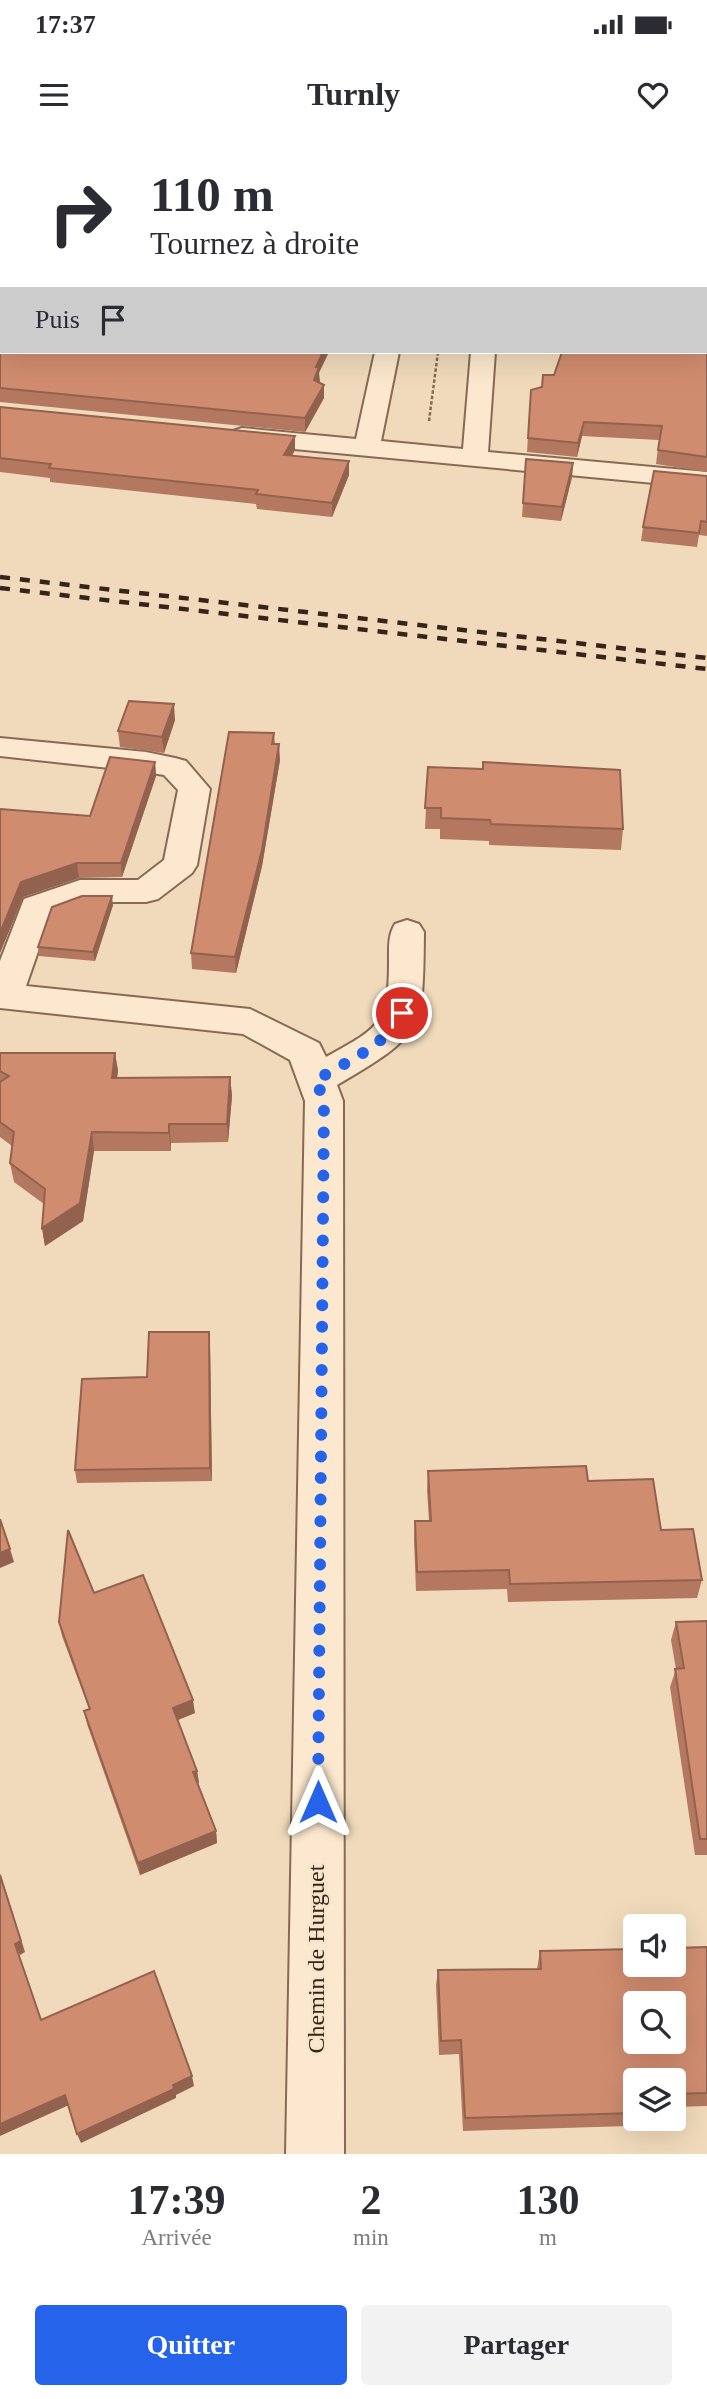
<!DOCTYPE html>
<html lang="fr">
<meta charset="utf-8">
<style>
body{margin:0;font-family:"Times New Roman",serif;background:#f2f2f3;color:#2b2b33;height:100vh;display:flex;flex-direction:column;font-size:26px;white-space:nowrap}
*{box-sizing:border-box;margin:0}
p{font-size:23px;color:#7c7c81}
.icon{flex:none;width:38px;height:38px;fill:none;stroke:currentColor;stroke-width:2;stroke-linecap:round;stroke-linejoin:round}
.map{position:relative;height:2014px;overflow:hidden}
.panel{display:flex;flex-direction:column;background:#fff;flex:1}
.panel>*{flex:none}
.top-card{position:absolute;left:0px;top:0px;width:707px;height:214px;box-shadow:0 7px 28px #0002;background:#fff;color:#2b2b33;overflow:hidden}
.buttons{position:absolute;left:623px;top:1774px;display:grid;gap:14px}
.buttons a{display:grid;place-items:center;width:63px;height:63px;border-radius:7px;background:#fff;box-shadow:0 7px 28px #0002;font-size:35px}
.pin{position:absolute;display:grid;place-items:center;width:60px;height:60px;color:#fff;margin:-30px;border:4px solid #fff;border-radius:50%;box-shadow:0 2px 7px #0007}
.me{position:absolute;width:77px;margin:-38px;rotate:0deg;stroke-linejoin:round;filter:drop-shadow(0 0 5px #0008)}
.turn{display:flex;align-items:center;gap:24px;height:147px;padding:0 35px;font-size:32px}
.turn .icon{width:91px;height:91px;stroke-width:2.5}
.turn b{display:block;font-size:49px;line-height:60px}
.then{display:flex;align-items:center;height:66px;padding:0 35px;background:#0003;gap:14px;font-size:26px}
.eta{display:flex;justify-content:space-evenly;align-items:center;height:119px;text-align:center}
.eta b{font-size:42px;font-weight:600;line-height:49px}
.primary-button{display:flex;gap:14px;margin-top:auto;padding:14px 35px}
.primary-button a{flex:1;height:80px;border-radius:7px;background:#2563eb;color:#fff;font-size:28px;font-weight:600;line-height:80px;text-align:center}
.primary-button a+a{background:#f2f2f3;color:#2b2b33}
.status{display:flex;justify-content:space-between;align-items:center;height:49px;padding:0 35px;background:#fff;direction:ltr}
.status svg{height:19px;fill:currentColor}
header{display:flex;justify-content:space-between;align-items:center;height:91px;padding:0 35px;background:#fff;font-size:32px;font-weight:600}
.map>svg:first-child{display:block}
.green{fill:#cece8f}
.lines{fill:none;stroke-linecap:round;stroke-linejoin:round}
.street-casing{stroke:#886a54;stroke-width:4}
.path{stroke:#886a54;stroke-width:2.5;stroke-dasharray:3.5 2;stroke-linecap:butt}
.street{fill:#fbe8ce;fill-rule:evenodd}
.rail{stroke:#36241a;stroke-width:4.5;stroke-dasharray:10 10;stroke-linecap:butt}
.wall{fill:#b3785f}
.shaded-wall{fill:#92624e}
.building{fill:#d08c6f;stroke:#92624e;stroke-width:2;fill-rule:evenodd}
.route{stroke:#2563eb;stroke-width:12;stroke-dasharray:0 21.6}
.labels{text-anchor:middle;stroke-width:5;stroke-linejoin:round;paint-order:stroke}
.near-street-label{font-size:24px;fill:#36241a;stroke:#f7e5cb}
</style>
<div class="status"><b>17:37</b><svg viewBox="0 0 49 12"><path d="M0 12V9h3v3zM5 12V6h3v6zM10 12V3h3v9zM15 12V0h3v12zM26 1h20v11H26zM47 4h2v5h-2z"/></svg></div>
<header><svg class="icon" aria-label="menu" viewBox="0 0 24 24"><path d="M4 6h16M4 12h16M4 18h16"/></svg>Turnly<svg class="icon" aria-label="heart" viewBox="0 0 24 24"><path d="M12 20l-8-8c-3-5 5-10 8-4 3-6 11-1 8 4z"/></svg></header>
<div class="map">
<svg width="707" height="2014" viewBox="0 0 707 2014">
<rect width="100%" height="100%" fill="#f0dabb"/>
<!-- green -->
<path class="green" d="M0 0H545L3 2Z"/>
<g class="lines">
<!-- street casing -->
<g class="street-casing">
<g id="street">
<rect x="705" y="122" width="2" height="14"/>
<path d="M375 212H399L381 301 463 309 471 212H495L488 312 707 332V348L242 304 233 301 229 296 233 291 242 288 356 299Z"/>
<path d="M0 598 146 612 175 618 186 621 210 649 197 725 192 733 158 759 146 762H83L51 774 26 846 250 869 319 903 326 917C380 887 389 884 389 821 389 808 388 795 395 784L407 780 419 784 424 792C423 891 424 894 337 945L343 961 344 2014H286L305 961 290 920 243 894 0 868V821L24 759 80 740H138L164 720 178 650 164 635 146 632 0 616Z"/>
</g>
</g>
<!-- path -->
<g class="path">
<path d="M31 0 37 2"/>
<path d="M429 281 438 212"/>
</g>
<!-- street -->
<use href="#street" class="street"/>
<!-- rail -->
<g class="rail">
<path d="M0 437 707 518"/>
<path d="M0 448 707 529"/>
</g>
</g>
<!-- wall -->
<g class="wall">
<path d="M705 142H707V332L656 324 659 300 582 296 577 317 527 312 531 250 542 247 554 235 705 212Z"/>
<path d="M0 148 319 233V242L324 258 305 292 0 262Z"/>
<path d="M0 267 295 296V310L292 316 349 335 332 377 257 369 256 364 50 342V338L0 332Z"/>
<path d="M526 319 573 323 572 337 561 381 522 377Z"/>
<path d="M707 336V396L699 395 697 407 641 401 643 387Z"/>
<path d="M175 580 164 613 120 607 118 591Z"/>
<path d="M274 593 275 604 280 620 262 726 236 833 192 829 191 813Z"/>
<path d="M155 622 156 636 122 737 79 738 23 757 0 813V669L90 676Z"/>
<path d="M428 627 623 689 621 710 489 705V701L440 699V689H425Z"/>
<path d="M113 765 95 821 39 816 38 807Z"/>
<path d="M0 913H115L118 931 117 938 230 937 232 956 228 1002 171 1003V1011H94L83 1081 45 1106 42 1088 44 1064 14 1042 10 1023 12 1006 0 997Z"/>
<path d="M210 1206 212 1341 77 1343 75 1330 147 1237Z"/>
<path d="M428 1331 588 1341 661 1390 702 1440 697 1458 508 1462 507 1449 416 1451 414 1400 415 1381H429L427 1350Z"/>
<path d="M94 1453 195 1573 178 1580 197 1631 199 1643H198L216 1691 217 1703 140 1735 87 1584 84 1571 89 1569 62 1496 59 1482Z"/>
<path d="M707 1481V1716V1715H695L670 1547 676 1529 671 1500 676 1482Z"/>
<path d="M707 1807V1966L674 1967V1941H635V1979H662L660 1985 463 1991 459 1914 439 1915 436 1845 438 1830 537 1829 540 1811Z"/>
</g>
<!-- shaded-wall -->
<g class="shaded-wall">
<path d="M2 126V143L0 146V129Z"/>
<path d="M323 212H329L319 233 320 241 314 253V240L316 227Z"/>
<path d="M324 245V258L305 292V278Z"/>
<path d="M584 282 582 296 577 317 578 303Z"/>
<path d="M295 296V310L284 329V315Z"/>
<path d="M349 321V335L332 377V363Z"/>
<path d="M573 323 572 337 561 381 562 367Z"/>
<path d="M174 564 175 580 164 613 162 597Z"/>
<path d="M279 604 280 620 262 726 236 833 235 817Z"/>
<path d="M155 622 156 636 122 737 121 723Z"/>
<path d="M77 723 79 738 23 757 0 813V793L21 742Z"/>
<path d="M112 756 113 765 95 821 93 812Z"/>
<path d="M115 913 118 931 114 956 112 938Z"/>
<path d="M230 937 232 956 228 1002 227 984Z"/>
<path d="M169 984 171 1003V1011L169 993Z"/>
<path d="M92 992 94 1011 83 1081 45 1106 42 1088Z"/>
<path d="M209 1192 210 1206 212 1341 210 1328Z"/>
<path d="M10 1409 14 1422 0 1428V1413Z"/>
<path d="M193 1560 195 1573 175 1581 173 1568Z"/>
<path d="M197 1631 199 1643 195 1644 193 1632Z"/>
<path d="M216 1691 217 1703 140 1735 138 1723Z"/>
<path d="M0 1733 25 1812 20 1815 15 1804Z"/>
<path d="M192 1936 194 1946 176 1955V1958L81 2003 77 1994Z"/>
<path d="M65 1955 69 1965 0 1996V1984Z"/>
</g>
<!-- building -->
<g class="building">
<path d="M2 41V126L0 129V43Z"/>
<rect x="705" y="142" width="2" height="25"/>
<path d="M0 148H2V212H323L316 227H319L314 240 324 245 305 278 0 248Z"/>
<path d="M705 172 707 178V317L658 310 662 286 584 282 578 303 528 298 531 250 542 247 543 235H554L562 212H705Z"/>
<path d="M0 267 295 296 284 315 349 321 332 363 256 354 258 350 49 328 51 324 0 318Z"/>
<path d="M526 319 573 323 562 367 523 363Z"/>
<path d="M654 331 707 336V382L701 381 699 393 643 387Z"/>
<path d="M129 561 174 564 162 597 118 591Z"/>
<path d="M229 592 274 593 272 604H279L262 710 235 817 191 813Z"/>
<path d="M110 617 155 622 121 723H77L21 742 0 793V669L90 676Z"/>
<path d="M483 622 620 630 623 689 491 684 490 680 441 678V668H425L428 627 483 629Z"/>
<path d="M82 756H112L93 812 38 807 52 767Z"/>
<path d="M0 913H115L112 938 230 937 227 984H169V993L92 992 80 1063 42 1088 45 1049 10 1023 14 992 0 982V942L9 936 0 931Z"/>
<path d="M149 1192H209L210 1328 75 1330 82 1239 147 1237Z"/>
<path d="M586 1326 588 1341 653 1339 661 1390 693 1389 702 1440 510 1444 509 1430 417 1432 415 1381H431L428 1331Z"/>
<path d="M0 1379 10 1409 0 1413Z"/>
<path d="M68 1390 94 1453 143 1435 193 1560 173 1568 197 1631 193 1632 216 1691 138 1723 84 1571 90 1569 59 1482Z"/>
<path d="M707 1481V1699H700L675 1529 684 1528 676 1482Z"/>
<path d="M0 1735 21 1801 15 1804 41 1880 154 1831 192 1936 173 1945 174 1949 77 1994 65 1955 0 1984Z"/>
<path d="M707 1807V1953L674 1954V1941H635V1973L465 1978 461 1900 441 1901 438 1830 541 1829 540 1811 635 1809V1825H674V1808ZM635 1864H674V1902H635Z"/>
</g>
<g class="lines">
<!-- route -->
<path class="route" d="M318 1662 324 961 316 940C346 922 386 906 402 873"/>
</g>
<g class="labels">
<!-- near-street labels -->
<g class="near-street-label">
<text transform="translate(316 1819) rotate(-90)" y="8">Chemin de Hurguet</text>
</g>
</g>
</svg>
<div class="buttons">
<a><svg class="icon" aria-label="sound" viewBox="0 0 24 24"><path d="M4 9h4l5-4v14l-5-4H4zM17 9q2 3 0 6"/></svg></a>
<a><svg class="icon" aria-label="search" viewBox="0 0 24 24"><circle cx="10" cy="10" r="6"/><path d="M15 15l6 6"/></svg></a>
<a><svg class="icon" aria-label="layers" viewBox="0 0 24 24"><path d="M12 4l9 5-9 5-9-5zM3 14l9 5 9-5"/></svg></a>
</div>
<div class="pin" style="left:402px;top:873px;background:#d93025"><svg class="icon" aria-label="arrive" viewBox="0 0 24 24"><path d="M6 21V4h12l-3 4 3 4H6"/></svg></div>
<svg class="me" style="left:318px;top:1662px" viewBox="-20 -20 40 40"><path d="M0-17L14 15 0 8-14 15z" fill="#2563eb" stroke="#fff" stroke-width="4"/></svg>
<div class="top-card">
<div class="turn"><svg class="icon" aria-label="right" viewBox="0 0 24 24"><path d="M7 20v-9h11M14 6l5 5-5 5"/></svg><div><b>110 m</b>Tournez à droite</div></div>
<div class="then">Puis<svg class="icon" aria-label="arrive" viewBox="0 0 24 24"><path d="M6 21V4h12l-3 4 3 4H6"/></svg></div>
</div>
</div>
<section class="panel">
<div class="eta">
<div><b>17:39</b><p>Arrivée</p></div>
<div><b>2</b><p>min</p></div>
<div><b>130</b><p>m</p></div>
</div>
<div class="primary-button"><a>Quitter</a><a>Partager</a></div>
</section>
